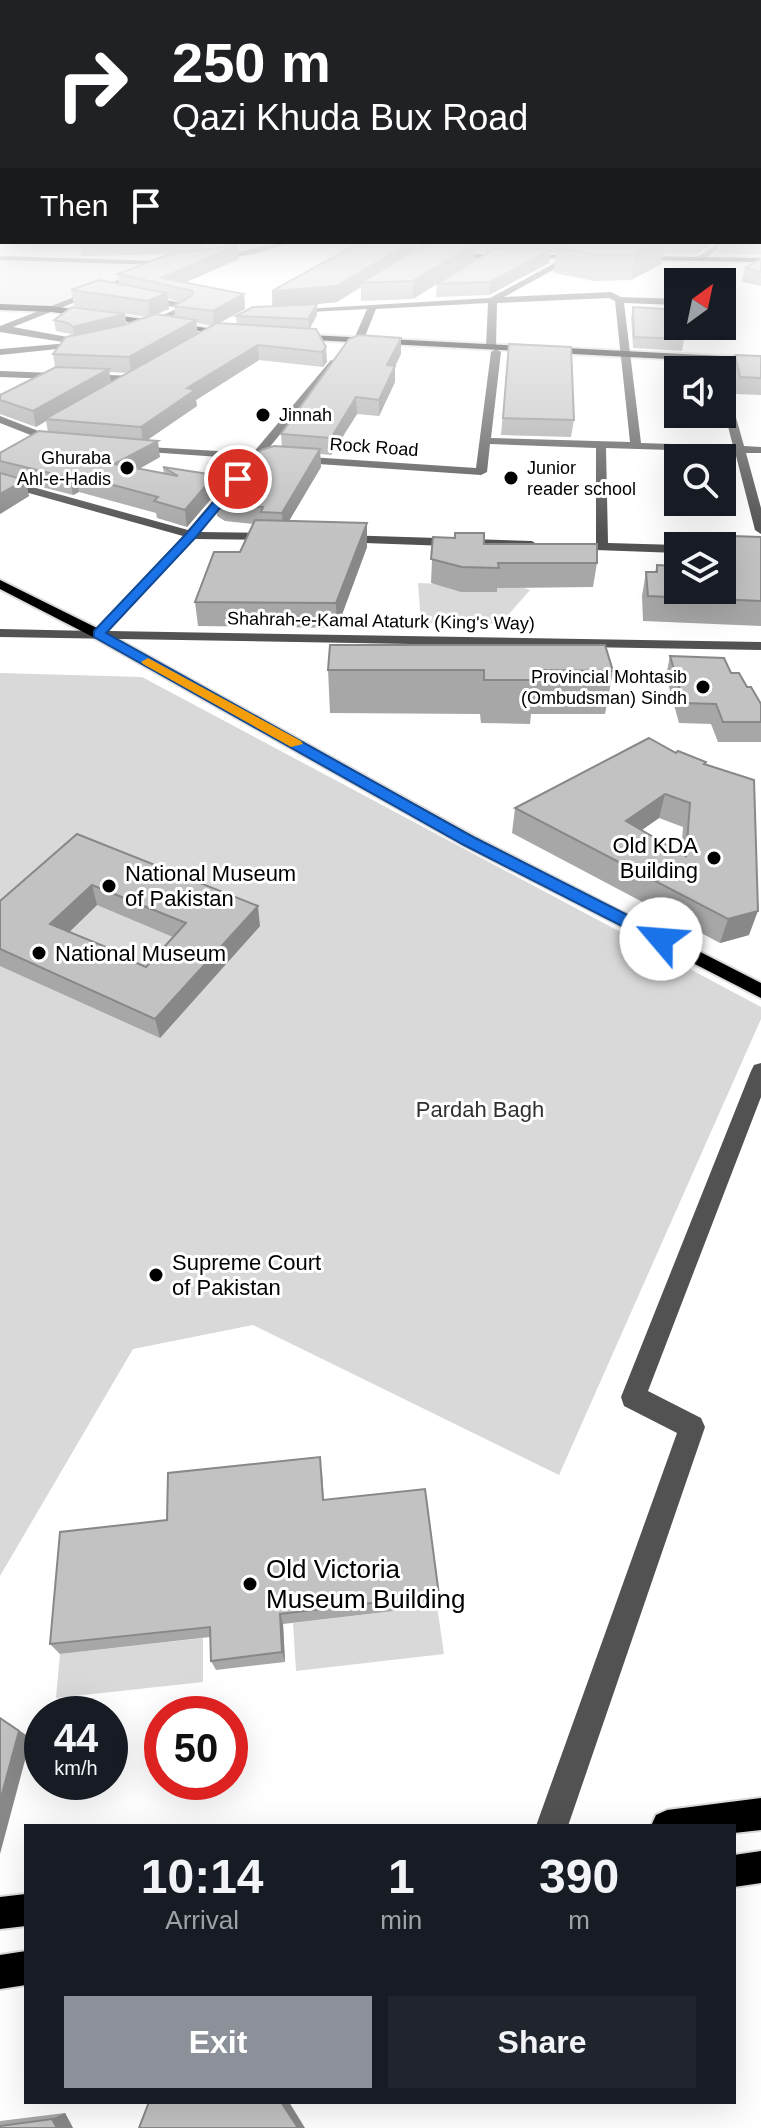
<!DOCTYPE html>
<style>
body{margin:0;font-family:Arial,sans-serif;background:#20242c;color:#f1f3f6;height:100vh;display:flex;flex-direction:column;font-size:30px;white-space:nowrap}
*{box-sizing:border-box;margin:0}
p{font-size:26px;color:#9ea1a6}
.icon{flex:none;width:44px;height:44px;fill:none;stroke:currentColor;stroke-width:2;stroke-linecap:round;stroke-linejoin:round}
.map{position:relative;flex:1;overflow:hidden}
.panel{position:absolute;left:24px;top:1824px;width:712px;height:280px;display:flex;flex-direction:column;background:#171b24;border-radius:0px;box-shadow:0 8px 32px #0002}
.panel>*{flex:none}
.banner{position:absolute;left:0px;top:0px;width:762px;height:244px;box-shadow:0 8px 32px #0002;background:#202124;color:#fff;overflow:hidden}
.needle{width:52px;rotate:33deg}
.fabs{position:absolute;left:664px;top:268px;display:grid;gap:16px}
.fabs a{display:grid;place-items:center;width:72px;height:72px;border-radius:0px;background:#171b24;box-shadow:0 8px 32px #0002;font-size:40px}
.speed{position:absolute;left:24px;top:1696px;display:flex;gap:16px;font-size:40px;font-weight:700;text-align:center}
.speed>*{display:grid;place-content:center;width:104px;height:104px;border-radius:50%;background:#171b24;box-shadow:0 8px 32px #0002;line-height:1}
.speed small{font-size:20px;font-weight:400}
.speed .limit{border:12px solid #d22;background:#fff;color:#111}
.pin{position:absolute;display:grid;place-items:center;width:68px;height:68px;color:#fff;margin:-34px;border:4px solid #fff;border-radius:50%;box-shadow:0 2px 8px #0007}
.me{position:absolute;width:88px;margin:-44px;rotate:297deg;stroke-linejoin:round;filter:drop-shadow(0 0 6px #0008)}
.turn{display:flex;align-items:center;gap:28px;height:168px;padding:0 40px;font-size:36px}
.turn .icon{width:104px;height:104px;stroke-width:2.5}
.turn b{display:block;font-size:56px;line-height:68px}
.then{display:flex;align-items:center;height:76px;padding:0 40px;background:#0003;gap:16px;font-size:30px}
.eta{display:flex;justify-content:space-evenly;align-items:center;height:136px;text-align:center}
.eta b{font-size:48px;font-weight:700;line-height:56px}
.primary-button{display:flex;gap:16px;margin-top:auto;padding:16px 40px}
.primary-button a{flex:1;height:92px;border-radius:0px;background:#8c9099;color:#fff;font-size:32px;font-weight:700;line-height:92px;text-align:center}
.primary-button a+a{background:#20242c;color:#f1f3f6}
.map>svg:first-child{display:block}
.green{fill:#d9d9d9}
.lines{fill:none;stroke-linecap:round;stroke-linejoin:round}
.major-casing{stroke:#dbdbdb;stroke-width:4}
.minor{fill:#525252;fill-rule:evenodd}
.major{fill:#000;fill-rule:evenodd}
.wall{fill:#a7a7a7;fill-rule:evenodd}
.shaded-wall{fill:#888}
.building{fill:#c2c2c2;stroke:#888;stroke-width:2;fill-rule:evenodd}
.route{fill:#1a73e8;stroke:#114b97;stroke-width:2}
.slow{fill:#f59e0b}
.poi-dot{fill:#000;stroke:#fff;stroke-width:3}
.labels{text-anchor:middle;stroke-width:6;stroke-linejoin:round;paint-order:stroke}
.far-poi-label{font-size:18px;fill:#000;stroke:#fff;text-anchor:start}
.far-street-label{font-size:18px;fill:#000;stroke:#fff}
.poi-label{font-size:22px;fill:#000;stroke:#fff;text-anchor:start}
.park-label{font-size:22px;fill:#303030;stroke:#fff}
.near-poi-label{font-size:26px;fill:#000;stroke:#fff;text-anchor:start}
</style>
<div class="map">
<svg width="761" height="2128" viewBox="0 0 761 2128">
<rect width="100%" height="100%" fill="#fff"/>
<!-- green -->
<g class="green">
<path d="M0 258 168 263 51 309 0 307Z"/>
<path d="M418 583 524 588 530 590 509 614 511 624 421 623Z"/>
<path d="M0 673 142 677 761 1007V1019L559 1475 253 1325 133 1349 0 1576Z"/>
<path d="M437 1606 444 1654 296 1671 293 1623Z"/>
<path d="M203 1638V1682L56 1698 60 1654Z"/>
</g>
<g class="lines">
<!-- major casing -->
<g class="major-casing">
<g id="major">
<path d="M449 251 489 255H581L585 257 489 259 446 255Z"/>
<path d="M634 256 761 258V262L637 260Z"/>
<path d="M0 304 51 306 235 332 230 335 51 312 0 310Z"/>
<path d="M291 334 761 358V364L294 339Z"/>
<path d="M0 580 103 631 475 837 761 983V998L463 845 93 637 0 589Z"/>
<path d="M761 1798V1830L734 1833V1826H651L656 1815 667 1810Z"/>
<path d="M761 1851V1883L734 1887V1855Z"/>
<path d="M26 1894V1926L0 1929V1897Z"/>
<path d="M26 1951V1985L0 1989V1955Z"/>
</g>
</g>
<!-- minor -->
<g class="minor">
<path d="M283 242H296L254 254 214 260 210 258Z"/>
<path d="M594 242H604L504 297 611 292 621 297 678 299V305L624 303 641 443 733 446 722 403V381L726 382 744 446 761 447V453H746L761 508V534L755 530 735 452 606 448 608 543 678 545 681 546H678V553L568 549V543H596V448L490 444 487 472 481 475 259 460 200 532 273 533 277 534V540L194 539 109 631 761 642V650L0 637V629L94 631 183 536 0 485V478L188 530 248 459 134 451 130 450V446L253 453 331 360 339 362 264 454 476 468 491 352 496 349 501 352 491 438 630 442 615 301 609 298 497 303 496 346 491 349 486 346 488 303 376 309 364 339 359 342 354 339 367 309 291 313 287 310 490 298Z"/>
<path d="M720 242H730L701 261 694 259Z"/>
<path d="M0 256 160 261 164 263 160 265 0 260Z"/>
<path d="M141 271 148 273 13 327 73 338 72 342H86V346L0 355V349L69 343 0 332V326Z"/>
<path d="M141 295 188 304 192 307 145 329 142 324 179 308 138 300Z"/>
<path d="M0 371 136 376 141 379 136 382 0 377Z"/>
<path d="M0 416 41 432 42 434 33 436 0 423Z"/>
<path d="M341 535 532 541 538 545 532 549 337 542 335 539Z"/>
<path d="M761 1063V1097L648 1391 701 1418 705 1427 568 1826H536L677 1433 624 1406 621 1397 751 1071 754 1065Z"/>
</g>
<!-- major -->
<use href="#major" class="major"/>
</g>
<!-- wall -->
<g class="wall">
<path d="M761 236V255L716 254 719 242Z"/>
<path d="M80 242H201L202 250 238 245 239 259 185 282 244 294 245 309 219 323 237 324 236 316 272 306V291L363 242H714L696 254H663L661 264 631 280 594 281 554 273 556 253H550L549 263 489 295 436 297 437 284 413 299 361 301V287L337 302 317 304V315L310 328 316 329 327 362 323 367 259 360 196 400 197 406 147 440 160 457 139 469 164 474 163 467 215 475 217 492 187 527 157 518 156 513 79 492 73 495 26 483 29 496 0 514V453L48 432 46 421 36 427 0 414V395L55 367 53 354 72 336 71 334 56 331 54 320 125 314 126 324 148 317 74 306 71 290 119 284 118 274 170 254 81 256ZM415 244 423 245 415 250ZM475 251 489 252 475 260ZM168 299 180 302 174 306 175 317 156 314 169 309ZM196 323 213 326 198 334ZM109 372 128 373 111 382Z"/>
<path d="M761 259V286L742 282 745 268Z"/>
<path d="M633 307 684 339 682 351 633 348 631 318Z"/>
<path d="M401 338V354L395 366V382L379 416 357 414 331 455 320 454 321 467 289 521 367 547 337 628 198 626 195 602 240 552 253 524 225 521 217 516 215 497 282 447 281 434Z"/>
<path d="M509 344 574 420 571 437 501 435Z"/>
<path d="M735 355 761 356V395L736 394 731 371Z"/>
<path d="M455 533 484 544 597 563 593 587 497 588V592H461L431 583 433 537 455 538Z"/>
<path d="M732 536 761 537V626L643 621 642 596 646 572H655L657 565 672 566 675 551 730 545Z"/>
<path d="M670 656 731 673 747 687 761 704V742H718L711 724 679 723 666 676Z"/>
<path d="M328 670 613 671 605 714H531L530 724 481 723 480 714 330 713Z"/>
<path d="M676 753 705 765 749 935 720 943 512 833 515 808ZM659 818 683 827 681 853 642 830Z"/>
<path d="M77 834 260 926 160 1038 0 966V901ZM97 905 173 937 146 967 107 950 106 947 69 932Z"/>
<path d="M322 1471 324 1500 439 1595 437 1606 283 1624 285 1662 216 1670 211 1661 210 1637 60 1654 50 1644 167 1520Z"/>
<path d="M65 2113 73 2128H0V2121Z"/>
</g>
<!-- shaded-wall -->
<g class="shaded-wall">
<path d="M411 242H415V254L361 283V287L337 302 317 304V315L309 330 308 319 273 307 272 291Z"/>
<path d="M659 242H665L661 264 631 280 634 255Z"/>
<path d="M698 242H714L696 254Z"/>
<path d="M476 243 475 260 413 299V281Z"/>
<path d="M238 245 239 259 175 287 161 278Z"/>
<path d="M551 250 549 263 489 295 490 282Z"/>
<path d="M167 293 169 309 150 317 148 301Z"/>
<path d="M244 294 245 309 214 326 213 311Z"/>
<path d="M125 314 126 325 75 338 73 327Z"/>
<path d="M196 320 198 335 131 373 129 357Z"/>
<path d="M401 338V354L387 382V365Z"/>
<path d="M258 345 259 360 196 400 197 406 143 443 141 427 187 388Z"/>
<path d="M326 347 327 362 323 367 322 352Z"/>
<path d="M395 366V382L379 416V400Z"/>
<path d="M109 369 111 384 45 419 46 421 36 427 33 411Z"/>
<path d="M356 397 357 414 331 455V438Z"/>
<path d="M158 441 160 457 117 481 114 464Z"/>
<path d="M320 449 321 467 283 531 282 513Z"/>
<path d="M76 475 79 492 73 495 70 478Z"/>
<path d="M215 475 217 492 187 527 185 510Z"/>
<path d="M25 480 29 496 0 514V494Z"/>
<path d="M367 523V547L337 628 336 603Z"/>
<path d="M665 794 659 818 620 845 626 821Z"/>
<path d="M92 885 97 905 57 944 50 924Z"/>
<path d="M258 906 260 926 160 1038 155 1019Z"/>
<path d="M758 911 749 935 720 943 728 919Z"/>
<path d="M280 1614 283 1624 285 1662 282 1652Z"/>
<path d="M0 1718 31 1738 0 1854Z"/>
<path d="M281 2102H289L305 2128H298Z"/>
<path d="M65 2113 73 2128H57L52 2119Z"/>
</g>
<!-- building -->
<g class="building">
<path d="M363 242H411L337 286 272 291 348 249Z"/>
<path d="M428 242 476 243 413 281 361 283Z"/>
<path d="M567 242H659L634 255H597L557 248Z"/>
<path d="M238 245 161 278 244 294 213 311 174 306 192 295 193 291 118 274 169 254Z"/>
<path d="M494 249 551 250 490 282 437 284Z"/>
<path d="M761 259V272L745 268Z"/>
<path d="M99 280 167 293 148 301 71 290Z"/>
<path d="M317 304 308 319 236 316 253 307Z"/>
<path d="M72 307 125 314 73 327 68 323 54 320Z"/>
<path d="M633 307 678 310V326H683L684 339 634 337Z"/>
<path d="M155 314 196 320 129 357 53 354 66 337 124 325Z"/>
<path d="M217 323 316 329 326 347 322 352 258 345 187 388 195 390 141 427 45 419Z"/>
<path d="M359 335 401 338 387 365 395 366 379 400 356 397 331 438 281 434 349 339Z"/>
<path d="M509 344 571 347 574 420 503 418Z"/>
<path d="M735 355 761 356V378L740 377Z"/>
<path d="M56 367 109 369 33 411 0 400V395Z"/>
<path d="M39 431 158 441 114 464 178 476 163 467 215 475 185 510 154 501 158 497 76 475 70 478 0 461V453Z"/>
<path d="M274 446 320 449 282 513 261 512 263 507 223 502 215 497 261 450Z"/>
<path d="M0 473 25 480 0 494Z"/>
<path d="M255 520 367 523 336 603 195 602 214 552H240Z"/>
<path d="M455 533H484V544H597V563H498L499 568 462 567 431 559 433 537 455 538Z"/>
<path d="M732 536 761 537V601L648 596 646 572H657V565L677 566 675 551 678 550V590H722V546H690L700 543 734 545Z"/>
<path d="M330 645H605L613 671 534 670 535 680H484V670H328Z"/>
<path d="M670 656 724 658 731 673H739L747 687H751L761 704V722H723L716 704 684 703Z"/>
<path d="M649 738 676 753 678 751 706 762 704 764 754 780 758 911 728 919 515 808ZM665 794 690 803 686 856 626 821Z"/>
<path d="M77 834 258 906 155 1019 0 949V901ZM92 885 186 923 146 967 104 949 106 947 50 924Z"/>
<path d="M320 1457 323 1500 425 1489 439 1595 280 1614 282 1652 211 1661 210 1627 50 1644 60 1532 167 1520 168 1473Z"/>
<path d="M0 1718 19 1731 0 1801Z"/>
<path d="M149 2102H281L298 2128H139Z"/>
<path d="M52 2119 57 2128H0V2126Z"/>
</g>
<!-- sky -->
<linearGradient id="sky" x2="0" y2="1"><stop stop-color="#8baccb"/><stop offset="0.44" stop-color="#fff"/><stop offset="1" stop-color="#fff" stop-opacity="0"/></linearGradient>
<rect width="761" height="534" fill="url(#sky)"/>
<!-- route -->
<path class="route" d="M235 477 244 479 195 538 106 633 475 838 667 935 669 939 667 943H655L464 845 94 637V631L187 533Z"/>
<!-- slow -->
<path class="slow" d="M148 658 301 741 303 744 291 747 143 664 141 662Z"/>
<!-- markers -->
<g class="poi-dot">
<circle cx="263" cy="415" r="8"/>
<circle cx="127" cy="468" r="8"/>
<circle cx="511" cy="478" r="8"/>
<circle cx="703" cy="687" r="8"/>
<circle cx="714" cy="858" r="8"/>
<circle cx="109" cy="886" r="8"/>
<circle cx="39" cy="953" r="8"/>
<circle cx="156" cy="1275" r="8"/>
<circle cx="250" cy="1584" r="8"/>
</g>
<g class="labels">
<!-- far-poi labels -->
<g class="far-poi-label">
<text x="279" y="421">Jinnah</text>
<text x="111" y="464" text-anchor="end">Ghuraba<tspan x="111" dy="21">Ahl-e-Hadis</tspan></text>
<text x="527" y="474">Junior<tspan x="527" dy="21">reader school</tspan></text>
<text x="687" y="683" text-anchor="end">Provincial Mohtasib<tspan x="687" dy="21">(Ombudsman) Sindh</tspan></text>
</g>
<!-- far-street labels -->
<g class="far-street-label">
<text transform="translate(374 447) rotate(4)" y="6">Rock Road</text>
<text transform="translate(381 621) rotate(1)" y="6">Shahrah-e-Kamal Ataturk (King's Way)</text>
</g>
<!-- poi labels -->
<g class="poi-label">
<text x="698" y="853" text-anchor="end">Old KDA<tspan x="698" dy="25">Building</tspan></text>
<text x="125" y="881">National Museum<tspan x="125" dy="25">of Pakistan</tspan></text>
<text x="55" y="961">National Museum</text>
<text x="172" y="1270">Supreme Court<tspan x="172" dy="25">of Pakistan</tspan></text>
</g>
<!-- park labels -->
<g class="park-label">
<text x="480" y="1117">Pardah Bagh</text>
</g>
<!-- near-poi labels -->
<g class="near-poi-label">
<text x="266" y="1578">Old Victoria<tspan x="266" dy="30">Museum Building</tspan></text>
</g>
</g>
</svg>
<div class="fabs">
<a><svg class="needle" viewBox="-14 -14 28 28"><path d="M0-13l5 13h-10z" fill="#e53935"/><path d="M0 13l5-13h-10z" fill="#9ea1a6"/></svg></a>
<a><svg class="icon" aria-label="sound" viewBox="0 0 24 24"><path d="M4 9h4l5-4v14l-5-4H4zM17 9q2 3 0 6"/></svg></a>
<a><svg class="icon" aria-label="search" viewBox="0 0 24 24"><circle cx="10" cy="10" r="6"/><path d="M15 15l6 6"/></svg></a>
<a><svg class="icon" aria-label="layers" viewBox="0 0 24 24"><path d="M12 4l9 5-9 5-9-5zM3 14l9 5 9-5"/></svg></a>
</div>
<div class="speed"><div>44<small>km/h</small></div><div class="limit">50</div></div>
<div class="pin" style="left:238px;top:479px;background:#d93025"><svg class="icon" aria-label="arrive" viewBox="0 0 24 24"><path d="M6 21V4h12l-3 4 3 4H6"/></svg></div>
<svg class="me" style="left:661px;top:939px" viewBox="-20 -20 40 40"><circle r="19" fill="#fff"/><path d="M0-13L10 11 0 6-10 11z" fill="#1a73e8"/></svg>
<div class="banner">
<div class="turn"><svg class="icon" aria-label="right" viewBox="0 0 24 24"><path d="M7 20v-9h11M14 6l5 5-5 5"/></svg><div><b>250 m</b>Qazi Khuda Bux Road</div></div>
<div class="then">Then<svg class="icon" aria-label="arrive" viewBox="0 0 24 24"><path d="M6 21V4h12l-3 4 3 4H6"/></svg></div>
</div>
<section class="panel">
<div class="eta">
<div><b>10:14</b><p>Arrival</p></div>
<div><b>1</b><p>min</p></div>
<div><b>390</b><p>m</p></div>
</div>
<div class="primary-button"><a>Exit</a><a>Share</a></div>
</section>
</div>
